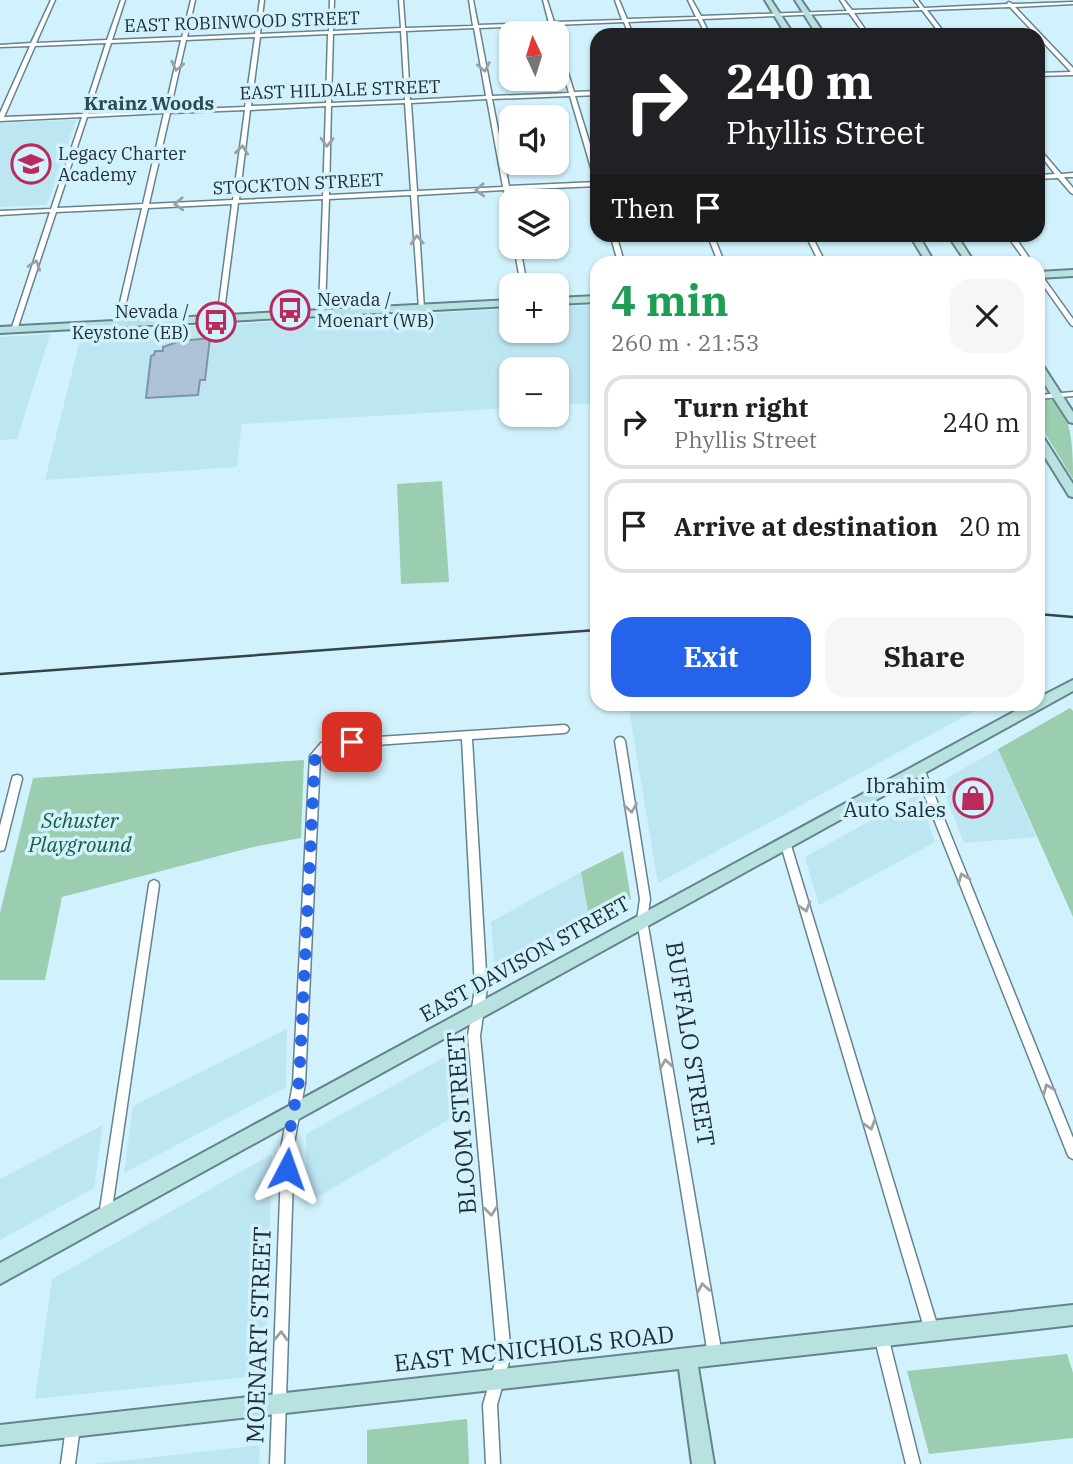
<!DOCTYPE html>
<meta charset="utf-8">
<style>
body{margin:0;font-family:"IBM Plex Serif",serif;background:#f6f6f6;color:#202124;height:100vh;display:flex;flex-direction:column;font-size:26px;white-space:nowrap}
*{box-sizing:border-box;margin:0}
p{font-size:23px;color:#757577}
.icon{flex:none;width:38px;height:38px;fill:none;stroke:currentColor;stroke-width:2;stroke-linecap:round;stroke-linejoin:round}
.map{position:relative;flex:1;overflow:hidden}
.side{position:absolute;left:590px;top:256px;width:455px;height:455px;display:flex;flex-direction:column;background:#fff;border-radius:21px;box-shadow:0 2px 5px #0004}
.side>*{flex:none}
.hud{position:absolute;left:590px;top:28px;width:455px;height:214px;border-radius:21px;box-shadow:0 2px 5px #0004;background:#202124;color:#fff;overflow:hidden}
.needle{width:46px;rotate:356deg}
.tools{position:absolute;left:499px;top:21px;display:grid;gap:14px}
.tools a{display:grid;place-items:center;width:70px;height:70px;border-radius:14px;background:#fff;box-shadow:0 2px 5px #0004;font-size:35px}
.pin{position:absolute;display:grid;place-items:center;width:60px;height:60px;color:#fff;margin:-30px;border-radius:14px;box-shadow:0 4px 10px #0006}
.me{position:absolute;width:77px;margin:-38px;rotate:4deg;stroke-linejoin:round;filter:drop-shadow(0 0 5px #0008)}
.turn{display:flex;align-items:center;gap:24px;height:147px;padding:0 21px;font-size:32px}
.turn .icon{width:91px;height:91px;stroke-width:2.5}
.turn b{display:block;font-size:49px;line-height:60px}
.then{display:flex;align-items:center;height:66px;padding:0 21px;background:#0003;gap:14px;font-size:26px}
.round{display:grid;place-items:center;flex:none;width:74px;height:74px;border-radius:21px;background:#f6f6f6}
.headline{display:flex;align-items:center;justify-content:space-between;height:119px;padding:0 21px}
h1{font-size:42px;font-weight:700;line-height:52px;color:#1e9e55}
.cta{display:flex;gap:14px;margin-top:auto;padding:14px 21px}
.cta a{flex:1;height:80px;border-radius:21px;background:#2563eb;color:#fff;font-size:28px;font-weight:700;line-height:80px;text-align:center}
.cta a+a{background:#f6f6f6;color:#202124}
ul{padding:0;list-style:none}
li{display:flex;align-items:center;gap:21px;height:94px;margin:0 14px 10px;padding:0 7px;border:4px solid #e0e0e0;border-radius:21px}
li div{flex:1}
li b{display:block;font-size:26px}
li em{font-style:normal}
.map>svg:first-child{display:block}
.built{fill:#bde6f3}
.green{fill:#9bceb0}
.building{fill:#adc2d7;stroke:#7f93a7;stroke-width:2}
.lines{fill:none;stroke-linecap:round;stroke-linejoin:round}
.street-casing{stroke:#65838c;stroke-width:3}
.secondary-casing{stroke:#65838c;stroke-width:4}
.street{fill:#fff;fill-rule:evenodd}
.secondary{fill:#b7e2df;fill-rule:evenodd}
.rail{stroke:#344448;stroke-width:2.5}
.oneway{stroke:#9ba1a3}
.route{stroke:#2563eb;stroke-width:12;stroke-dasharray:0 21.6}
.labels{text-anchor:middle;stroke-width:7;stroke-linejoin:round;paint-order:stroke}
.far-street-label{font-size:18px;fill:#212e32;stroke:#d1f2fc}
.far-poi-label{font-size:18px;fill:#212e32;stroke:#d1f2fc;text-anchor:start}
.far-neighbourhood-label{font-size:19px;font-weight:bold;fill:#2d4a52;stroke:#d1f2fc}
.poi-label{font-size:21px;fill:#212e32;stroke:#d1f2fc;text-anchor:end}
.park-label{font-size:21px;font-style:italic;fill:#145c3b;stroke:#d1f2fc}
.street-label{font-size:21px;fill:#212e32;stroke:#d1f2fc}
.near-street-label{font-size:24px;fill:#212e32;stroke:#d1f2fc}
</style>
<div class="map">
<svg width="1073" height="1464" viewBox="0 0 1073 1464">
<rect width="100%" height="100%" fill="#d1f2fc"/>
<!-- built -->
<g class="built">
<path d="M76 120 47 205 0 207V123Z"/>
<path d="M597 305V403L557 405 556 369H511V408L242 424 237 467 45 480 82 332 511 309V331H556L557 307Z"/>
<path d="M50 334 17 439 0 440V337Z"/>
<path d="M628 704H975L978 709 658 883Z"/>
<path d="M998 749 1036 837 964 843 940 782Z"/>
<path d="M918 794 935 842 819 905 805 857Z"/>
<path d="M581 872 590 922 495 972 491 922Z"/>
<path d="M287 1029 286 1087 124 1173 133 1106Z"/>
<path d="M461 1048 465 1110 306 1204V1134Z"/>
<path d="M103 1125 94 1188 0 1240V1179Z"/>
<path d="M272 1154 265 1375 35 1399 52 1279Z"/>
<path d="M260 1445 259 1464H94Z"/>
</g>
<!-- green -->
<g class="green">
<path d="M1049 399C1073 406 1073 456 1073 479L1038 422V400Z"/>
<path d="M442 481 449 582 401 584 397 484Z"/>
<path d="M1070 708 1073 711V917L998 749Z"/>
<path d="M304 760 301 838 253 847 62 897 45 980H0V913L33 778Z"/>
<path d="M623 851 631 899 590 922 581 872Z"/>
<path d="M1067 1354 1073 1373V1438L929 1454 907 1371Z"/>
<path d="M467 1419 469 1464H367V1430Z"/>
</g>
<!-- building -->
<path class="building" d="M210 338 205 380H200L198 395 146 398 151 356 154 355 155 351H163V347L180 341Z"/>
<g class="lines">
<!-- street casing -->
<g class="street-casing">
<g id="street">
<path d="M51 0H55L36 43 107 40 121 0H125L112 40 182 37 191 0H195L187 37 255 34 260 0H264L260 34 329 31 330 0H334L333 31 401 28 399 0H403L405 28 473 26 469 0H473L478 25 549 23 543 0H547L554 22 622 20 615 0H619L627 19 696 17 688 0H692L701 16 847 11 840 0H844L852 10 920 8 914 0H918L924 8 1008 4 1007 3 1009 2 1013 4 1073 2V4L1015 7 1073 68V75L1038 76V73L1071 72 1010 7 927 10 946 35H941L922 10 854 13 869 35H865L849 13 702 19 710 35H706L698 19 628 22 633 35H629L624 22 554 25 556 33H552L550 25 479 28 492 96 569 93 556 51V40L558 41 574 92 597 91V95L575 96 597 167V180L594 178 570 96 492 99 509 186 597 182V186L510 190 512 201 511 215 508 213 504 190 417 195 424 309 419 308 411 195 329 199 325 309 321 314 319 315 316 313 319 309 323 199 238 203 223 319 220 321 217 319 232 204 148 208 121 324 118 326 115 324 142 208 56 212 17 330 14 332 11 330 50 212 0 215V211L51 209 82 117 0 121V113L30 46 0 47V45L31 43ZM474 28 486 96 410 100 406 31ZM401 31 405 100 331 103 333 34ZM328 34 326 103 251 106 260 37ZM255 37 245 107 170 110 186 40ZM181 40 165 110 88 114 111 43ZM106 43 83 114 4 117 35 46ZM487 99 503 187 417 191 411 103ZM405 103 411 191 329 195 331 106ZM326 106 323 196 239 200 250 110ZM245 110 233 200 149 204 170 113ZM164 113 143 204 57 208 87 117Z"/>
<path d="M1038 147 1061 174 1073 173V177H1064L1073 188V194L1071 193 1058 178 1038 179V175L1055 174 1038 152Z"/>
<path d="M610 234H616L624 262H618Z"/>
<path d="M707 234H713L724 262H718Z"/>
<path d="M805 234H811L825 262H819Z"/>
<path d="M1006 234H1013L1032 262H1026Z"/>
<path d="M514 247H520L527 285H521Z"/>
<path d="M1038 272 1040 273 1073 319V326L1071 325 1038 278Z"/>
<path d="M1073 392V396L1038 399V395Z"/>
<path d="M564 725 567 726 569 729 567 732 564 733 472 739 487 988 480 1036 511 1355 497 1405 500 1464H486L483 1405 497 1355 468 1036 475 988 462 739 331 748 327 749 320 757 305 1084 294 1143 284 1464H270L282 1143 293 1084 310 756 321 743 331 740Z"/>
<path d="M620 737 623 738 625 741 650 899 647 920 722 1355 720 1360 715 1362 710 1360 708 1355 637 920 640 899 615 741 617 738Z"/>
<path d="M919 765 922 766 924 769 1073 1138V1159L1069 1157 1067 1153 914 769 916 766Z"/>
<path d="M17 775 21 776 22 779 5 847 4 850 0 851V826L12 779 13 776Z"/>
<path d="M785 838 789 839 790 842 939 1331 937 1336 932 1338 927 1336 925 1331 780 842 781 839Z"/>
<path d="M154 880 158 882 159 885 111 1216 110 1221 105 1222 100 1221 99 1216 149 885 150 882Z"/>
<path d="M881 1329 886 1331 888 1336 920 1464H906L874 1336 876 1331Z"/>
<path d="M73 1420 78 1422 80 1427 75 1464H61L66 1427 68 1422Z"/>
</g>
</g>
<!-- secondary casing -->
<g class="secondary-casing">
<g id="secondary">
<path d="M765 0H771L794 35H786Z"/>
<path d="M795 0H801L825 35H817Z"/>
<path d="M909 234H918L934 262H926Z"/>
<path d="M947 234H956L974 262H966Z"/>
<path d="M1073 270V276L1038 278V272Z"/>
<path d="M597 296V302L556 304V298Z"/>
<path d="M511 300V306L0 333V327Z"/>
<path d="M1038 363 1042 364 1073 412V423L1069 422 1038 374Z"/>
<path d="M1038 434 1042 435 1073 484V497L1069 496 1038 446Z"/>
<path d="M1073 680V691L0 1284V1263L1028 704H1038V698Z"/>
<path d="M1073 1305V1325L698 1367 714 1464H692L679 1369 0 1445V1425Z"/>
</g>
</g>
<!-- street -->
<use href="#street" class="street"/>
<!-- secondary -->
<use href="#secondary" class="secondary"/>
<!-- rail -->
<g class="rail">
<path d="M1038 614 1073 617"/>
<path d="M0 674 597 630"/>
</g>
</g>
<!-- one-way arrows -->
<defs><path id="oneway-chevron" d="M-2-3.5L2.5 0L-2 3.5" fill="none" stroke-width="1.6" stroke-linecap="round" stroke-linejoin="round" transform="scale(1.75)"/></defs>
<g class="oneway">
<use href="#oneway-chevron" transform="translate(177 66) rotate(103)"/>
<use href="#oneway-chevron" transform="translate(484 67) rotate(79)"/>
<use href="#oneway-chevron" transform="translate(327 142) rotate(92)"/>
<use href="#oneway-chevron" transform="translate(242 150) rotate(-83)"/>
<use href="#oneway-chevron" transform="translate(480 190) rotate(177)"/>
<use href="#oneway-chevron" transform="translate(179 204) rotate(177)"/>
<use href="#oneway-chevron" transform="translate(417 240) rotate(-94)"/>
<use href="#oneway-chevron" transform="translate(35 265) rotate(-72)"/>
<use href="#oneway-chevron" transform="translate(631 808) rotate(81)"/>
<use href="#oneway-chevron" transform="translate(963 878) rotate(-112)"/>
<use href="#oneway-chevron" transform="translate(805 907) rotate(73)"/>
<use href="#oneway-chevron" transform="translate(666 1064) rotate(-99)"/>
<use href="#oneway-chevron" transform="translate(1048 1089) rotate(-112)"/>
<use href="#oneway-chevron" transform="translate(870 1125) rotate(73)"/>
<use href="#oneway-chevron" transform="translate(491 1211) rotate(84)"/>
<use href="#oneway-chevron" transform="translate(703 1288) rotate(-100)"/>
<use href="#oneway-chevron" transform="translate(281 1336) rotate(-88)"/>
</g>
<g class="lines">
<!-- route -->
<path class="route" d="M287 1169 288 1141 299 1082 315 755 324 746 352 742"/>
</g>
<!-- icons -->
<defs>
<g id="school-ring" transform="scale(2.0125)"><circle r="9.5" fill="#d1f2fc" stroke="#ba2b5c" stroke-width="1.5"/><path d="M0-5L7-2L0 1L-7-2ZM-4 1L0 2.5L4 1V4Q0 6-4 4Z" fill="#ba2b5c"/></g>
<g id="bus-ring" transform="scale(2.0125)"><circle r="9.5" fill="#d1f2fc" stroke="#ba2b5c" stroke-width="1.5"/><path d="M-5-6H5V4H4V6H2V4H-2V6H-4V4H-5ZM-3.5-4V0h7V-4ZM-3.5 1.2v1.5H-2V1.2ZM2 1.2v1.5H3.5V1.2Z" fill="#ba2b5c"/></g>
<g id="shop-ring" transform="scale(2.0125)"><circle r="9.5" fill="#d1f2fc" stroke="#ba2b5c" stroke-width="1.5"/><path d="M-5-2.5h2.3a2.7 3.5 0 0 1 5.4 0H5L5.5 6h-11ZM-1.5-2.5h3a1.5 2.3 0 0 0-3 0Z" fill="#ba2b5c"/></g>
</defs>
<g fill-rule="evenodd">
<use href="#school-ring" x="31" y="164"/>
<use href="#bus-ring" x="290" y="310"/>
<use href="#bus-ring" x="216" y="322"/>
<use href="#shop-ring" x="973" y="798"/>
</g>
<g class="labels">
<!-- far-street labels -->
<g class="far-street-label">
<text transform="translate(242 22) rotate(-2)" y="6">EAST ROBINWOOD STREET</text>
<text transform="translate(340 90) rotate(-2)" y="6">EAST HILDALE STREET</text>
<text transform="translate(298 184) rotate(-3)" y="6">STOCKTON STREET</text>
</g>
<!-- far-poi labels -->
<g class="far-poi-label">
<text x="58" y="160">Legacy Charter<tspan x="58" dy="21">Academy</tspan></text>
<text x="317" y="306">Nevada /<tspan x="317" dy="21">Moenart (WB)</tspan></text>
<text x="189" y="318" text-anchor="end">Nevada /<tspan x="189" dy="21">Keystone (EB)</tspan></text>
</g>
<!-- far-neighbourhood labels -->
<g class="far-neighbourhood-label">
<text x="149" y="110">Krainz Woods</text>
</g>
<!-- poi labels -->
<g class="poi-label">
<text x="946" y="793">Ibrahim<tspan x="946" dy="24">Auto Sales</tspan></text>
</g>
<!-- park labels -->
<g class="park-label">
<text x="80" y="828">Schuster<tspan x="80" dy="24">Playground</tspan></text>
</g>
<!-- street labels -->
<g class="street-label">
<text transform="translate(525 959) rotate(-29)" y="7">EAST DAVISON STREET</text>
</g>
<!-- near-street labels -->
<g class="near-street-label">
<text transform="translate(690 1044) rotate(81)" y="8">BUFFALO STREET</text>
<text transform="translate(462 1123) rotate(-94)" y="8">BLOOM STREET</text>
<text transform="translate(259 1335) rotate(-88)" y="8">MOENART STREET</text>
<text transform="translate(534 1349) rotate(-6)" y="8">EAST MCNICHOLS ROAD</text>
</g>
</g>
</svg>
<div class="tools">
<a><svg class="needle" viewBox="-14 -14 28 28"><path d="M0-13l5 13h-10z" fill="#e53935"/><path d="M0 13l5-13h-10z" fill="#757577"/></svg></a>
<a><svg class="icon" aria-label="sound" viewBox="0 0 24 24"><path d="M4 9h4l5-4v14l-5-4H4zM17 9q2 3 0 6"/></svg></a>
<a><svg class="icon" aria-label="layers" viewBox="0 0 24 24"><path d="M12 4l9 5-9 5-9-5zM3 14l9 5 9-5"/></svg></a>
<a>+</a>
<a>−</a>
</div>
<div class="pin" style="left:352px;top:742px;background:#d93025"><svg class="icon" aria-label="arrive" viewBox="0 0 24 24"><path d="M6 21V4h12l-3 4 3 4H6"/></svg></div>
<svg class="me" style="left:287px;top:1169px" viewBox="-20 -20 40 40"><path d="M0-17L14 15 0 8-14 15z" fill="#2563eb" stroke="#fff" stroke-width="4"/></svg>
<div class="hud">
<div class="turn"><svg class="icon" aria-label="right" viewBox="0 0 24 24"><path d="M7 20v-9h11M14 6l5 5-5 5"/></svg><div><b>240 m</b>Phyllis Street</div></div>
<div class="then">Then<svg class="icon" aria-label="arrive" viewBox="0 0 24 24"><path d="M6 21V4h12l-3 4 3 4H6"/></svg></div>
</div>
<section class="side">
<div class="headline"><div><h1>4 min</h1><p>260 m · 21:53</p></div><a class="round"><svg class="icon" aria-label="close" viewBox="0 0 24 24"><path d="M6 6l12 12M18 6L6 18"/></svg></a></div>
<ul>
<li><svg class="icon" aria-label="right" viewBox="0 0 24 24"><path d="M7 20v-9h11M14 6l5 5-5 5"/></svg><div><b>Turn right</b><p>Phyllis Street</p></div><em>240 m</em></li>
<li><svg class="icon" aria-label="arrive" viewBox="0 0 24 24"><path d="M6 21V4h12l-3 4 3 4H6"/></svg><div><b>Arrive at destination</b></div><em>20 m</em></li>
</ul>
<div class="cta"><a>Exit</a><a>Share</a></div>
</section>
</div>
